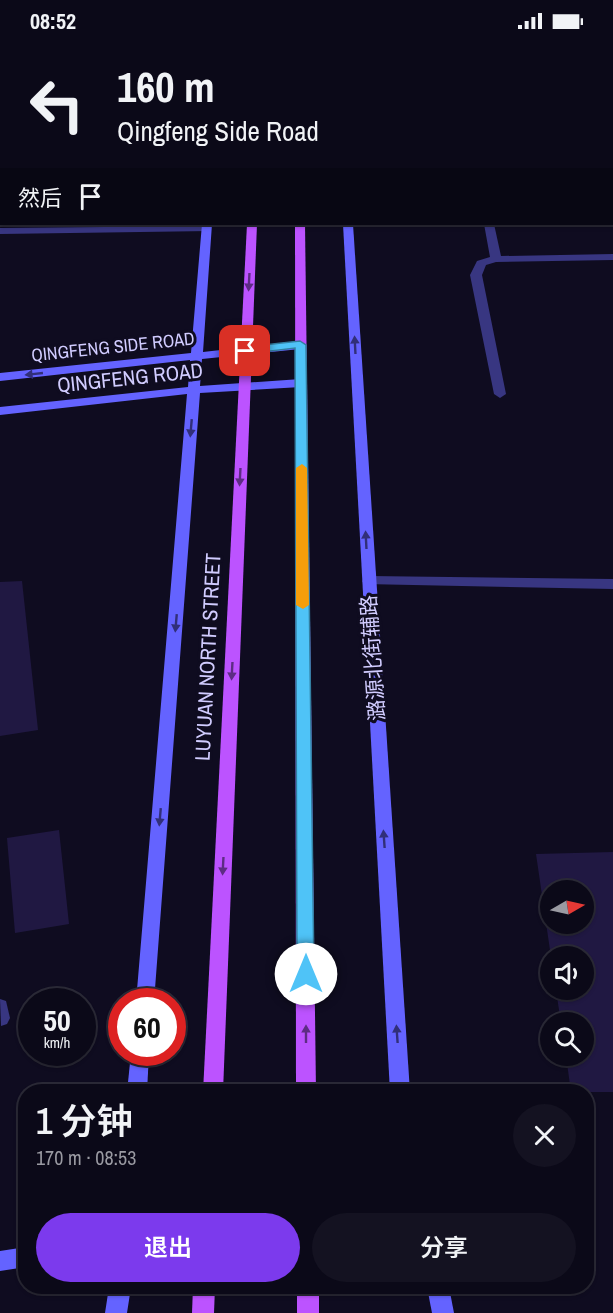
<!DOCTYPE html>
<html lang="zh">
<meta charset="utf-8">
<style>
body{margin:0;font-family:"Archivo Narrow","Noto Sans SC",sans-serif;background:#141221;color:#f1f3f6;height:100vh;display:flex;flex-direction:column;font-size:22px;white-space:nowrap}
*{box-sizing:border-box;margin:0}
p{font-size:20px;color:#9a9aa2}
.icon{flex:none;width:33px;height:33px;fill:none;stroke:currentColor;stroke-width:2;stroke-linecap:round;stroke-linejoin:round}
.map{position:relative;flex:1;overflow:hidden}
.sheet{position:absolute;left:18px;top:1042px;width:576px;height:210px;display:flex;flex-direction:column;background:#0b0918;border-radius:24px;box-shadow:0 2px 4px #0004,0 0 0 2px #2b2a37}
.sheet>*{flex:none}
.hud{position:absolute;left:0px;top:0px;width:614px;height:183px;box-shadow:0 2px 4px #0004,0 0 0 2px #2b2a37;background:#0b0918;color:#f1f3f6;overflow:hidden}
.needle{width:39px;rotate:81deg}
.fabs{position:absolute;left:540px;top:838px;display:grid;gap:12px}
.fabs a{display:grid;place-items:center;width:54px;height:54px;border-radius:50%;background:#0b0918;box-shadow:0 2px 4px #0004,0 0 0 2px #2b2a37;font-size:30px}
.speed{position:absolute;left:18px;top:946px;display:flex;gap:12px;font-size:30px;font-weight:700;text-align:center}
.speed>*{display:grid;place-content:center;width:78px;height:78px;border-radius:50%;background:#0b0918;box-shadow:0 2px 4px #0004,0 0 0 2px #2b2a37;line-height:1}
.speed small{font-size:15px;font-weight:400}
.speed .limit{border:9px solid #d22;background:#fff;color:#111}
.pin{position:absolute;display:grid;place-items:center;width:51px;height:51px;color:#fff;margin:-26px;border-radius:12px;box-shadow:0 3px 9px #0006}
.me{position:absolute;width:66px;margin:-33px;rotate:0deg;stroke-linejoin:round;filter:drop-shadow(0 0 4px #0008)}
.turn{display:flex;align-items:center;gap:21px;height:126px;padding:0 18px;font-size:27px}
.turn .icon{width:78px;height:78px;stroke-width:2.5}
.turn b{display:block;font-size:42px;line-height:51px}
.then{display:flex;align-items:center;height:57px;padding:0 18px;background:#0003;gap:12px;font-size:22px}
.round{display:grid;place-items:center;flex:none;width:63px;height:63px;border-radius:32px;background:#141221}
.head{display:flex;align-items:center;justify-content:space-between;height:102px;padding:0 18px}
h1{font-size:36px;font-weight:600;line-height:45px}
.cta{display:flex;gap:12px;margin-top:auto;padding:12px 18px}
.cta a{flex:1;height:69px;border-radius:36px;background:#7c3aed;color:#fff;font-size:24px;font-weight:600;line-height:69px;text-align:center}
.cta a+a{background:#141221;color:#f1f3f6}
.status{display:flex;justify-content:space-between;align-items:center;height:42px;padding:0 30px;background:#0b0918;direction:ltr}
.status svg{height:16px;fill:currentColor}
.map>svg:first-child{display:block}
.building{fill:#201842;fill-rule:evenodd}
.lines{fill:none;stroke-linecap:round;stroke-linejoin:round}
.lane{fill:#383681;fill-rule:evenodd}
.street{fill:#383681;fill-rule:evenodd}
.secondary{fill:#6463ff;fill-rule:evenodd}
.primary{fill:#bc53ff;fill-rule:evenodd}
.oneway{fill:#5d2c84}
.oneway2{fill:#312f79}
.route{fill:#4fc3f7;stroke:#337fa1;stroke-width:1.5}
.slow{fill:#f59e0b}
.labels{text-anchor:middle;stroke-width:6;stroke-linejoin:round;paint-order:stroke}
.far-street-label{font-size:18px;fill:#d1ccff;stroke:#0f0c20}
.street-label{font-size:21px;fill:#d1ccff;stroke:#0f0c20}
</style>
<div class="status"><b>08:52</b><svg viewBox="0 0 49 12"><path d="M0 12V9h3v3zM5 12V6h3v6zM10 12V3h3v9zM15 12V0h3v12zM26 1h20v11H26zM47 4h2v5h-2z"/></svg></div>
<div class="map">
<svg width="613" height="1271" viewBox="0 0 613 1271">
<rect width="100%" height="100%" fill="#0f0c20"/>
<!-- building -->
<g class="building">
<path d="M22 539 38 688 0 694V540Z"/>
<path d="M59 788 69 882 15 891 7 796Z"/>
<path d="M613 810V1050H571L566 1014H584V981H561L556 948H584V915H551L536 812ZM550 849H584V882H550Z"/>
</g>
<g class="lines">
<!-- lane -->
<g class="lane">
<rect x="537" y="0" width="8" height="2"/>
<path d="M608 0H613V7L612 2Z"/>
<rect x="612" y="51" width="1" height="6"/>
<rect x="612" y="93" width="1" height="6"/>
<path d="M484 182H494L501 214 613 212V218L496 220 486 223 482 233 506 352 500 356 494 352 470 233 477 219 490 215Z"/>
<path d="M369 534 613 537V547L364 542 362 539Z"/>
</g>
<!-- street -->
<g class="street">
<path d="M207 184 211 185V189L0 192V186Z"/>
<path d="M0 957 6 959 10 976 7 982 1 984Z"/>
</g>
<!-- secondary -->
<g class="secondary">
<rect x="217" y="0" width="8" height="2"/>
<rect x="335" y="0" width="8" height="2"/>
<path d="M202 182H212L203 310 300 299 306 303 300 307 202 317 200 344 301 337 307 341 301 345 200 351 154 960H136L187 352 0 373V365L188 345 190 318 0 339V331L191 311Z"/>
<path d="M343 182H353L410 1050H390Z"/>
<path d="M131 1011H149L147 1050H127Z"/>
<path d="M26 1205V1225L0 1229V1209Z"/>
<path d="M109 1245H131L127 1271H105Z"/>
<path d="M427 1245H449L454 1271H432Z"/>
</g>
<!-- primary -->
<g class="primary">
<rect x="254" y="0" width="8" height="2"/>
<rect x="295" y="0" width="8" height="2"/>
<path d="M247 182H257L223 1050H203Z"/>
<path d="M295 182H305L316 1050H296Z"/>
<path d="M193 1245H215L214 1271H192Z"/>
<rect x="297" y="1245" width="22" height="26"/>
</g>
</g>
<!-- one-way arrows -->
<defs><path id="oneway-solid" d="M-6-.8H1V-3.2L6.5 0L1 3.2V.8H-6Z" transform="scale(1.5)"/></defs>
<g class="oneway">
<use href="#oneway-solid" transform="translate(249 240) rotate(93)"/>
<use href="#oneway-solid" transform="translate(240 435) rotate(93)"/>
<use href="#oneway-solid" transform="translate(232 629) rotate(93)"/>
<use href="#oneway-solid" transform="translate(223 824) rotate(93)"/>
<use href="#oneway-solid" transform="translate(306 992) rotate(-90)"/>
</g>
<g class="oneway2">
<use href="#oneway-solid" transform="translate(355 303) rotate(-93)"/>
<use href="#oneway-solid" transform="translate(34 332) rotate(174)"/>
<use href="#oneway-solid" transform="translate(191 386) rotate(95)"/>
<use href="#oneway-solid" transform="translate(366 498) rotate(-93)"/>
<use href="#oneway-solid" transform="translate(176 581) rotate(95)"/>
<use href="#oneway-solid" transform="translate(160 775) rotate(95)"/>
<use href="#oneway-solid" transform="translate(384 797) rotate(-94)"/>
<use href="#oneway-solid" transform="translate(397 992) rotate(-94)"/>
</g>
<!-- route -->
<path class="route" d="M300 299 306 303 314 932 311 937 306 939 300 937 297 932 295 306 245 312 239 309 245 305Z"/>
<!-- slow -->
<path class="slow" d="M302 422 307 426 309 563 303 567 296 563V426Z"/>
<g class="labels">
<!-- far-street labels -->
<g class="far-street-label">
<text transform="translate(113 305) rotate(-6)" y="6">QINGFENG SIDE ROAD</text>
</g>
<!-- street labels -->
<g class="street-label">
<text transform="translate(130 336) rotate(-6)" y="7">QINGFENG ROAD</text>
<text transform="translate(208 615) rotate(-87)" y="7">LUYUAN NORTH STREET</text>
<text transform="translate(373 616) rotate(-94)" y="7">潞源北街辅路</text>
</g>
</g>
</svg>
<div class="fabs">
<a><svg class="needle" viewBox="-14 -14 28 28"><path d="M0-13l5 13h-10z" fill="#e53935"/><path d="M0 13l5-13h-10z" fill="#9a9aa2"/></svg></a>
<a><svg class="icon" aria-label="sound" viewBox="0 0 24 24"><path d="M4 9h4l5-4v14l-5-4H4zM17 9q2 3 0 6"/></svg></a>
<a><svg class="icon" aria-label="search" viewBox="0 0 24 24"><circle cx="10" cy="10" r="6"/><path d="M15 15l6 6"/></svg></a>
</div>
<div class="speed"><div>50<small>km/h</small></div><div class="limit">60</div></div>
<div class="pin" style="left:245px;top:309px;background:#d93025"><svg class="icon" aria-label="arrive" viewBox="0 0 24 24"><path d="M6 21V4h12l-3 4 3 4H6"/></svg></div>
<svg class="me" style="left:306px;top:932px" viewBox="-20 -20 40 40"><circle r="19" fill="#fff"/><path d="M0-13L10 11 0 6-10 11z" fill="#4fc3f7"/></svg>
<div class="hud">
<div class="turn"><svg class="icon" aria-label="left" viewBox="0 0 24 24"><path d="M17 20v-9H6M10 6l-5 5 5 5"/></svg><div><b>160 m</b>Qingfeng Side Road</div></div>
<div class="then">然后<svg class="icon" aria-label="arrive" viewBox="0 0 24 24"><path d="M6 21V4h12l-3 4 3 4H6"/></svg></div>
</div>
<section class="sheet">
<div class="head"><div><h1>1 分钟</h1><p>170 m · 08:53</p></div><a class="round"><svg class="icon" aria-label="close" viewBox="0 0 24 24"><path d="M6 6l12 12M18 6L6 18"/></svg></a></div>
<div class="cta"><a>退出</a><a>分享</a></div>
</section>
</div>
